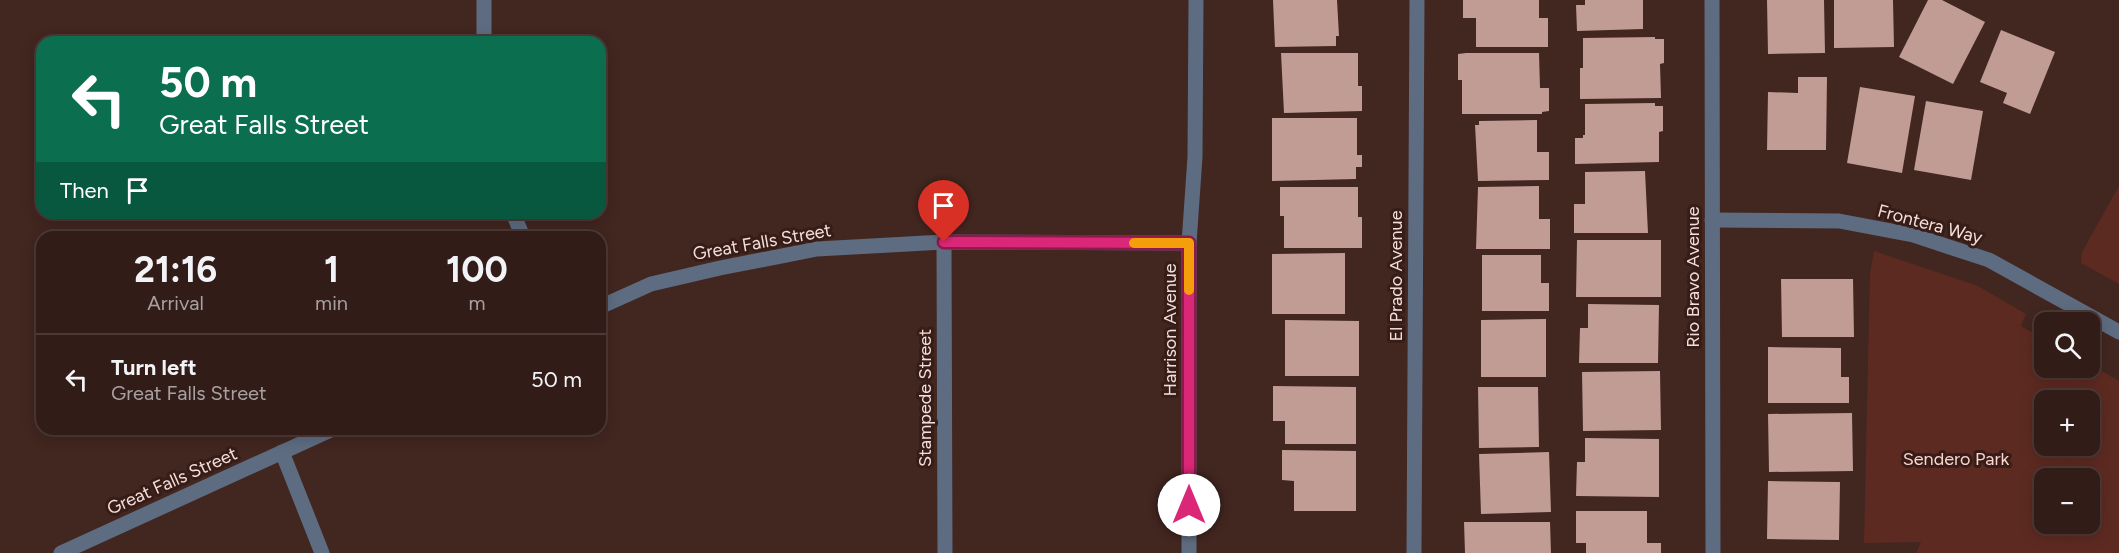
<!DOCTYPE html>
<meta charset="utf-8">
<style>
body{margin:0;font-family:Figtree,sans-serif;background:#3d2925;color:#f1f3f6;height:100vh;display:flex;flex-direction:column;font-size:22px;white-space:nowrap}
*{box-sizing:border-box;margin:0}
p{font-size:20px;color:#a8a1a2}
.icon{flex:none;width:33px;height:33px;fill:none;stroke:currentColor;stroke-width:2;stroke-linecap:round;stroke-linejoin:round}
.map{position:relative;flex:1;overflow:hidden}
.details{position:absolute;left:36px;top:231px;width:570px;height:204px;display:flex;flex-direction:column;background:#321c18;border-radius:18px;box-shadow:0 3px 15px #0003,0 0 0 2px #4d3a37}
.details>*{flex:none}
.banner{position:absolute;left:36px;top:36px;width:570px;height:183px;border-radius:18px;box-shadow:0 3px 15px #0003,0 0 0 2px #4d3a37;background:#0b6e4f;color:#fff;overflow:hidden}
.fabs{position:absolute;left:2034px;top:312px;display:grid;gap:12px}
.fabs a{display:grid;place-items:center;width:66px;height:66px;border-radius:12px;background:#321c18;box-shadow:0 3px 15px #0003,0 0 0 2px #4d3a37;font-size:30px}
.pin{position:absolute;display:grid;place-items:center;width:51px;height:51px;color:#fff;margin:-62px -26px;border-radius:50% 50% 50% 0;rotate:-45deg;box-shadow:0 0 6px #0007}
.pin .icon{rotate:45deg}
.me{position:absolute;width:66px;margin:-33px;rotate:0deg;stroke-linejoin:round;filter:drop-shadow(0 0 4px #0008)}
.turn{display:flex;align-items:center;gap:21px;height:126px;padding:0 24px;font-size:27px}
.turn .icon{width:78px;height:78px;stroke-width:2.5}
.turn b{display:block;font-size:42px;line-height:51px}
.then{display:flex;align-items:center;height:57px;padding:0 24px;background:#0003;gap:12px;font-size:22px}
.eta{display:flex;justify-content:space-evenly;align-items:center;height:102px;text-align:center}
.eta b{font-size:36px;font-weight:700;line-height:42px}
ul{padding:0;list-style:none}
li{display:flex;align-items:center;gap:18px;height:90px;padding:0 24px;border-top:2px solid #4d3a37}
li div{flex:1}
li b{display:block;font-size:22px}
li em{font-style:normal}
.map>svg:first-child{display:block}
.green{fill:#5d2a21;fill-rule:evenodd}
.building{fill:#c09c95}
.lines{fill:none;stroke-linecap:round;stroke-linejoin:round}
.minor{stroke:#5e6c81;stroke-width:15}
.tertiary{stroke:#5e6c81;stroke-width:15}
.route-casing{stroke:#8e194d;stroke-width:15}
.route{stroke:#db2777;stroke-width:10}
.slow{stroke:#f59e0b;stroke-width:10}
.labels{text-anchor:middle;stroke-width:6;stroke-linejoin:round;paint-order:stroke}
.street-label{font-size:18px;fill:#f2dfda;stroke:#371c17}
.park-label{font-size:18px;fill:#fbd4cc;stroke:#371c17}
</style>
<div class="map">
<svg width="2119" height="553" viewBox="0 0 2119 553">
<rect width="100%" height="100%" fill="#422620"/>
<!-- green -->
<g class="green">
<path d="M2119 186V284L2081 263 2082 252Z"/>
<path d="M1874 251 1978 286 2026 314 2021 326 2044 339V368H2090V364L2119 381V553H1916L1921 542 1864 543 1870 273ZM2044 400H2090V446H2044ZM2044 478H2090V524H2044Z"/>
</g>
<!-- building -->
<g class="building">
<path d="M1273 0H1337L1339 36H1336V46L1275 47Z"/>
<path d="M1463 0H1539V18H1548V47H1476V18H1463Z"/>
<path d="M1585 0H1643V29L1577 31 1576 5H1585Z"/>
<path d="M1767 0H1824L1825 53 1768 54Z"/>
<path d="M1834 0H1893L1894 47 1834 48Z"/>
<path d="M1928 0H1942L1985 22 1953 84 1899 57Z"/>
<path d="M2001 30 2055 52 2030 114 2003 103 2007 93 1980 82Z"/>
<path d="M1655 37V39H1664V63L1660 64 1661 98 1580 99V68H1583V38Z"/>
<path d="M1281 53H1358V86H1362V111L1284 113Z"/>
<path d="M1466 53H1539L1540 88H1549V111L1542 112V114H1462V80H1458V54Z"/>
<path d="M1798 77H1827L1826 150H1767L1768 92 1798 93Z"/>
<path d="M1860 87 1915 96 1902 173 1847 163Z"/>
<path d="M1926 101 1983 111 1971 180 1914 170Z"/>
<path d="M1655 103V106H1663V131L1659 132V162L1575 164V138H1583V135H1585V104Z"/>
<path d="M1272 118H1357V155H1362V167H1356V179L1272 181Z"/>
<path d="M1537 120V152H1549V180L1478 181 1475 125H1479V121Z"/>
<path d="M1645 171 1648 233H1574V204H1585V172Z"/>
<path d="M1539 186V219H1550V249H1476L1478 187Z"/>
<path d="M1280 187H1358V217H1362V248H1284V216H1280Z"/>
<path d="M1577 240H1661V297H1576Z"/>
<path d="M1345 253V314H1272V254Z"/>
<path d="M1482 255H1541V283H1549V311H1482Z"/>
<path d="M1781 279H1853L1854 337H1782Z"/>
<path d="M1588 304 1659 305 1658 363H1579L1580 328H1588Z"/>
<path d="M1546 319V377H1481V320Z"/>
<path d="M1285 320 1359 321V376H1285Z"/>
<path d="M1768 347 1841 348V377H1849V403H1768Z"/>
<path d="M1660 371 1661 430 1583 431 1582 372Z"/>
<path d="M1273 386 1356 387V444H1285V421H1273Z"/>
<path d="M1478 387H1538L1539 447 1479 448Z"/>
<path d="M1852 413 1853 471 1769 472 1768 414Z"/>
<path d="M1585 438 1659 439V497L1576 496 1577 462H1585Z"/>
<path d="M1282 450 1356 451V511H1294V481L1282 480Z"/>
<path d="M1549 452 1551 512 1481 514 1479 454Z"/>
<path d="M1768 481 1840 482 1839 540 1767 539Z"/>
<path d="M1576 511H1647V543H1661V553H1586V543H1576Z"/>
<path d="M1464 522H1550L1551 553H1465Z"/>
</g>
<g class="lines">
<!-- minor -->
<g class="minor">
<path d="M484 0V42"/>
<path d="M1712 0 1713 553"/>
<path d="M513 213 523 237"/>
<path d="M1712 220 1839 221 1913 235 1989 260 2119 332"/>
<path d="M944 242 945 553"/>
<path d="M600 307 651 284 720 268 817 249 944 242 1189 243"/>
<path d="M282 452 322 553"/>
<path d="M61 553 333 429"/>
<path d="M1414 553 1417 0"/>
</g>
<!-- tertiary -->
<path class="tertiary" d="M1189 553V243L1195 157 1196 0"/>
</g>
<g class="lines">
<!-- route casing -->
<g class="route-casing">
<path id="route" d="M944 242 1189 243V505"/>
</g>
<!-- route -->
<use href="#route" class="route"/>
<!-- slow -->
<path class="slow" d="M1134 243H1189V290"/>
</g>
<g class="labels">
<!-- street labels -->
<g class="street-label">
<text transform="translate(1930 224) rotate(15)" y="6">Frontera Way</text>
<text transform="translate(762 242) rotate(-10)" y="6">Great Falls Street</text>
<text transform="translate(1396 276) rotate(-90)" y="6">El Prado Avenue</text>
<text transform="translate(1693 277) rotate(-90)" y="6">Rio Bravo Avenue</text>
<text transform="translate(1170 330) rotate(-90)" y="6">Harrison Avenue</text>
<text transform="translate(925 398) rotate(-90)" y="6">Stampede Street</text>
<text transform="translate(172 481) rotate(-24)" y="6">Great Falls Street</text>
</g>
<!-- park labels -->
<g class="park-label">
<text x="1956" y="465">Sendero Park</text>
</g>
</g>
</svg>
<div class="fabs">
<a><svg class="icon" aria-label="search" viewBox="0 0 24 24"><circle cx="10" cy="10" r="6"/><path d="M15 15l6 6"/></svg></a>
<a>+</a>
<a>−</a>
</div>
<div class="pin" style="left:944px;top:242px;background:#d93025"><svg class="icon" aria-label="arrive" viewBox="0 0 24 24"><path d="M6 21V4h12l-3 4 3 4H6"/></svg></div>
<svg class="me" style="left:1189px;top:505px" viewBox="-20 -20 40 40"><circle r="19" fill="#fff"/><path d="M0-13L10 11 0 6-10 11z" fill="#db2777"/></svg>
<div class="banner">
<div class="turn"><svg class="icon" aria-label="left" viewBox="0 0 24 24"><path d="M17 20v-9H6M10 6l-5 5 5 5"/></svg><div><b>50 m</b>Great Falls Street</div></div>
<div class="then">Then<svg class="icon" aria-label="arrive" viewBox="0 0 24 24"><path d="M6 21V4h12l-3 4 3 4H6"/></svg></div>
</div>
<section class="details">
<div class="eta">
<div><b>21:16</b><p>Arrival</p></div>
<div><b>1</b><p>min</p></div>
<div><b>100</b><p>m</p></div>
</div>
<ul>
<li><svg class="icon" aria-label="left" viewBox="0 0 24 24"><path d="M17 20v-9H6M10 6l-5 5 5 5"/></svg><div><b>Turn left</b><p>Great Falls Street</p></div><em>50 m</em></li>
</ul>
</section>
</div>
